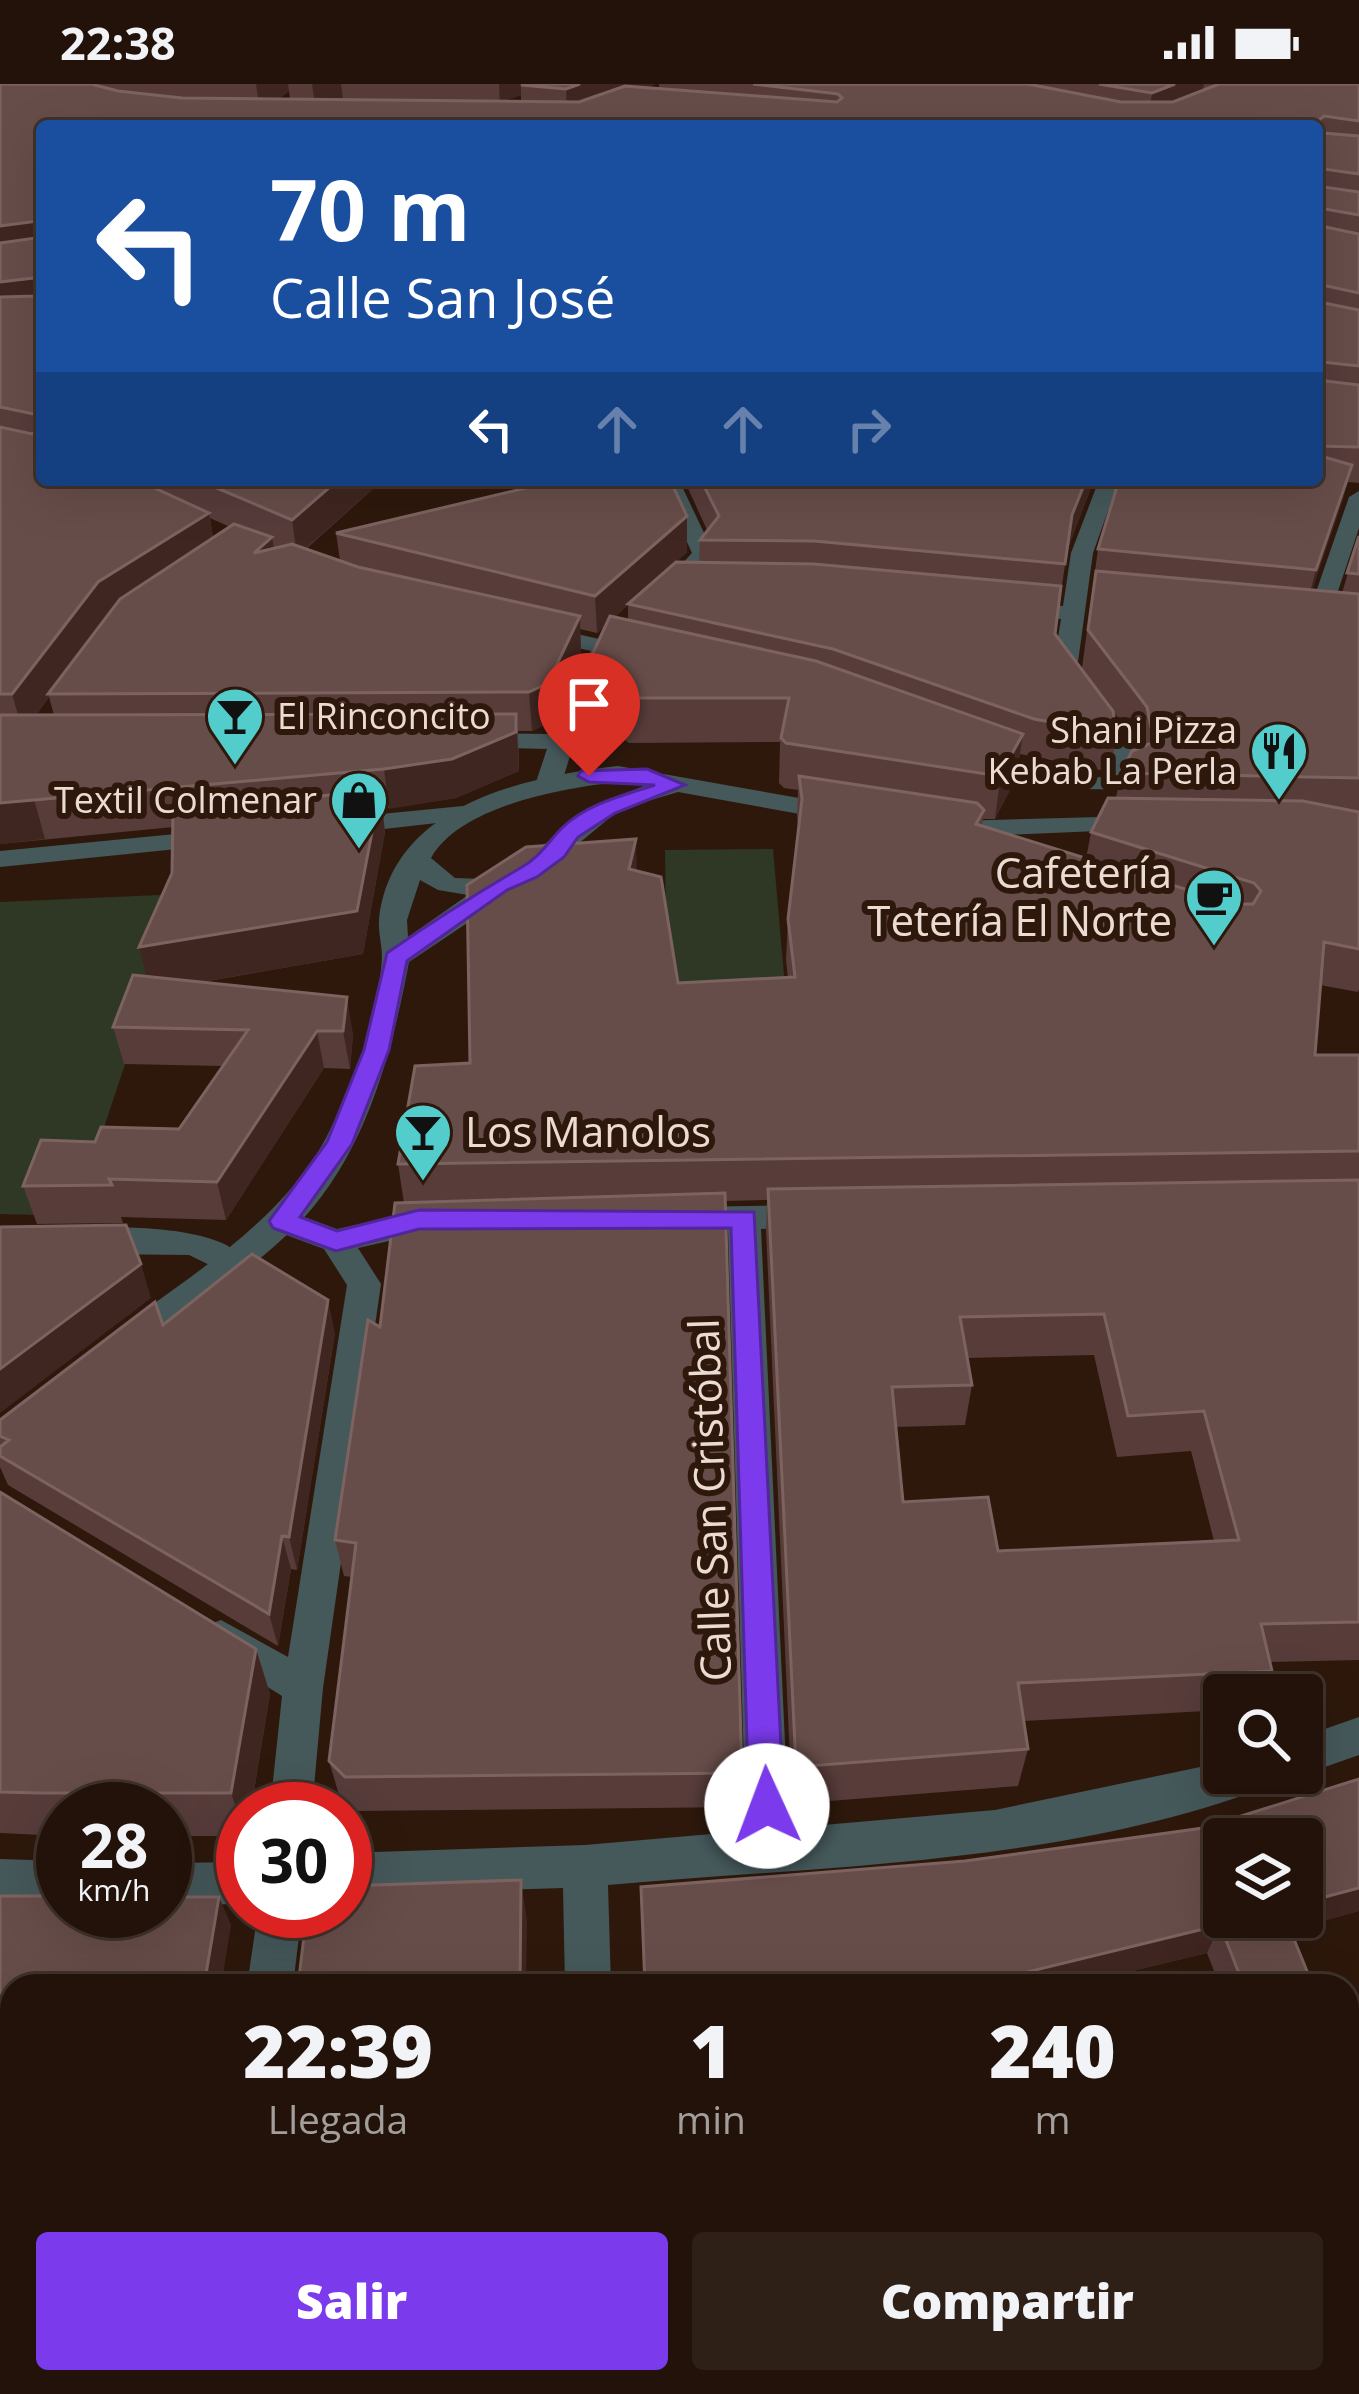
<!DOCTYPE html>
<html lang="es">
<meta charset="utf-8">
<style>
body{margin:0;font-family:"Open Sans",sans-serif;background:#2e2017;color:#f1f3f6;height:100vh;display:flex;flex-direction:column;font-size:45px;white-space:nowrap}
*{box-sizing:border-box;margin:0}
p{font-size:39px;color:#a29e9c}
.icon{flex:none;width:66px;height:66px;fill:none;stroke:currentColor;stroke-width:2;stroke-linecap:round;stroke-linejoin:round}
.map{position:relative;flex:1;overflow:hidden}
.details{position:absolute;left:0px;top:1890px;width:1359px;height:420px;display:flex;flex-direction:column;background:#221209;border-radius:36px 36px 0 0;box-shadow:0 12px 48px #0002,0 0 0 3px #3f322a}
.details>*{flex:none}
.top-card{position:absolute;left:36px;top:36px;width:1287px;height:366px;border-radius:12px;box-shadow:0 12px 48px #0002,0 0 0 3px #3f322a;background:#1a4fa0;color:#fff;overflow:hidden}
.tools{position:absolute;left:1203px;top:1590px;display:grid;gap:24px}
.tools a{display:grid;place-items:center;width:120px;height:120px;border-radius:12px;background:#221209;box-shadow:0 12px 48px #0002,0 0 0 3px #3f322a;font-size:60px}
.speed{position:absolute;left:36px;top:1698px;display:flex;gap:24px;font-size:60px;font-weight:700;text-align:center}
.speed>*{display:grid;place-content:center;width:156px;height:156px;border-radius:50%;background:#221209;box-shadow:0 12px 48px #0002,0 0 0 3px #3f322a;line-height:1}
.speed small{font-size:30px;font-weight:400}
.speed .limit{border:18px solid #d22;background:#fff;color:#111}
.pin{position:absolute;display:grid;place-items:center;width:102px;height:102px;color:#fff;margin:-123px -51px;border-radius:50% 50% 50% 0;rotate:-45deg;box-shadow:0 0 12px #0007}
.pin .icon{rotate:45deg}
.me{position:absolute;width:132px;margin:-66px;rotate:358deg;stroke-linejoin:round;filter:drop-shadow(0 0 9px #0008)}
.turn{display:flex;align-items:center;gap:42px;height:252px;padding:0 36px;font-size:54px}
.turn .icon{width:156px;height:156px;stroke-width:2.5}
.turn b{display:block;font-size:84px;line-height:102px}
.lanes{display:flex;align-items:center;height:114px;padding:0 36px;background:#0003;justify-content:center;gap:60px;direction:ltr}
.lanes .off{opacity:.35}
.eta{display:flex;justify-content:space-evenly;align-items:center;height:204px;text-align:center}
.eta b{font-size:72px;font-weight:800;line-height:84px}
.cta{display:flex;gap:24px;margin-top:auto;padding:24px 36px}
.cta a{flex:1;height:138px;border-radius:12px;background:#7c3aed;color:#fff;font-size:48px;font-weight:800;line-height:138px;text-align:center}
.cta a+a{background:#2e2017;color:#f1f3f6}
.status{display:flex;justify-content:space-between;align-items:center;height:84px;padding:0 60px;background:#221209;direction:ltr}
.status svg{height:33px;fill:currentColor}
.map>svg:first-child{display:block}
.green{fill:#2e3824}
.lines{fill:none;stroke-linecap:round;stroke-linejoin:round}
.service{fill:#45585a;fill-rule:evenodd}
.minor{fill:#45585a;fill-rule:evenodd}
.tertiary{fill:#45585a;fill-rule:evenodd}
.wall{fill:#573c3a;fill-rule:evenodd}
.shaded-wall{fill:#402620}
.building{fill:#674d4a;stroke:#7c6360;stroke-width:3;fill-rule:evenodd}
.route{fill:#7c3aed;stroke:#51269a;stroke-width:3}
.labels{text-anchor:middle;stroke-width:12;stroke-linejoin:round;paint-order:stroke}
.far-poi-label{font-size:36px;fill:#ebdbd3;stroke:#2e180c;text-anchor:end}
.poi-label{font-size:42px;fill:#ebdbd3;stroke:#2e180c;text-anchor:end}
.street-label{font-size:42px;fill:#ebdbd3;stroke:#2e180c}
</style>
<div class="status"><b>22:38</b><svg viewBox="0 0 49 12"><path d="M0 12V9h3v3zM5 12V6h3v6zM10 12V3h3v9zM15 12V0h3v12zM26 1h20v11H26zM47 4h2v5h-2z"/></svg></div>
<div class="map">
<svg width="1359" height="2310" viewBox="0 0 1359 2310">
<rect width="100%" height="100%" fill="#2e180c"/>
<!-- green -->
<g class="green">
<path d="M773 765 786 914 667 915 665 766Z"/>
<path d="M182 810 87 1094 40 1131 0 1130V818Z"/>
</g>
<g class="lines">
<!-- service -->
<path class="service" d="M1019 680 1087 694 1129 691 1138 696C1106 717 1048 697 1013 689L1010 685Z"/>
<!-- minor -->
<g class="minor">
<path d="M659 396H679L714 470 665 517 654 510 692 469Z"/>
<path d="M1099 396H1119L1093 469 1077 585 1135 663 1142 696 1129 704 1116 696 1110 663 1053 585 1061 535 1016 531 1005 524 1016 517 1063 522 1071 469Z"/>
<path d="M1359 407V444L1329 534 1310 539 1307 534 1349 413Z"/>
<path d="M538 541 599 555 603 549H619V560L650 571 639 578 611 572 591 604 562 698 549 706 536 698 547 665 476 663 464 656 476 649 552 650 567 604 591 567 530 553V543Z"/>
<path d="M463 722 476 730 472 735 340 750 327 742 340 734Z"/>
<path d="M217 746 226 748V760L0 783V767Z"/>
<path d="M812 1121 824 1125 828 1133 824 1141 761 1145 789 1744 995 1726 1224 1678V1689H1272L1266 1703C1063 1780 822 1782 608 1801L611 1902H565L563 1804 345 1811V1769L585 1761 746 1747 728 1146 683 1147 667 1135 683 1123Z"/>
<path d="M434 1124 450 1136 446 1144 358 1164 381 1200 323 1604 312 1725H270L282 1612 207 1565 201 1553 207 1541 221 1536 288 1573 347 1201 324 1165 270 1145 266 1137 282 1125 337 1145Z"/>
<path d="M0 1145C54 1146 218 1129 247 1179L230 1191 189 1171 0 1169Z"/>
<path d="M1359 1633V1671L1302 1691 1296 1689H1302V1653Z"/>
<path d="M0 1775 63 1777V1819L0 1817Z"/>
<path d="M243 1778V1820L165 1821V1779Z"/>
<path d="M258 1827H302L293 1902H247Z"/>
<path d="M1359 2236V2288L1347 2289V2237Z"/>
<path d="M192 2298H244L243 2310H191Z"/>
<rect x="572" y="2298" width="52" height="12"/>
</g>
<!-- tertiary -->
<g class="tertiary">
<path d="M618 682 839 721 852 729 839 737 678 708 648 717 613 731 549 784 409 878C391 973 364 1077 291 1147 245 1191 188 1228 137 1268H113L108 1259 113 1250C187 1193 281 1139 326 1054 353 1002 379 932 382 873 382 861 378 848 379 836 391 721 524 693 618 682ZM618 698 644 702 595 721 514 784 485 795 455 794 431 774C460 722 563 704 618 698ZM420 796 438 806 468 811 408 853 407 836Z"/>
<path d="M1137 732 1146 735V745L955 753 942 745 955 737Z"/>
</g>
</g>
<!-- wall -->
<g class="wall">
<path d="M0 0H655L645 4 659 5V0H1359V399L1348 398 1312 506 1342 509 1359 452V905L1358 908 1320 901 1315 971H1359V1576L1270 1578 1272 1587 1262 1611H1224V1626L1024 1637 1028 1665 1018 1702 792 1720 766 1146 767 1116 725 1117 742 1689 741 1723 354 1727 339 1711 329 1677 352 1493 344 1492 335 1456 404 1119 398 1080 470 979 637 787 678 899 788 894 786 876 788 835 798 745 797 731 798 706 784 704 779 699 780 658 629 659 587 628 586 584 606 541 597 549 580 545 581 569 550 638 532 647H518L519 687 456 714 382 725 385 748 363 870 203 898 353 950 350 985 324 984 226 1136 121 1133 123 1139 37 1140 23 1102 95 1058 179 1045 222 982 124 980 113 943 147 892 172 789 173 743 0 760ZM289 7 290 15H278ZM521 11V18H505L506 16ZM42 42H1317V396L1098 465 1082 584 1140 664 1121 689 1116 714 1091 748 1086 775 982 742 983 735H995L1016 694 1020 670 1110 688 1117 650 1055 550 1067 467 1094 396H686V400L707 446 700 456 699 479 660 492 687 468V432L336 449 340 476 306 465 383 396H42ZM210 434 230 443 213 454ZM628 521V536L615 533ZM49 613 54 631H36ZM1094 1271 1117 1373 1191 1367 1214 1457 998 1467 903 1418 895 1343 965 1341 972 1301 968 1274Z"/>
<path d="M163 1241 335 1249 297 1486 291 1485 278 1562 8 1401 0 1383V1336Z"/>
<path d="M0 1408 256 1565 270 1610 251 1725H243V1752H165V1725H63V1752L0 1749Z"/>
<path d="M1359 1695V1827L1290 1846 1313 1902H1220L1207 1869 1070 1902H645L965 1777 1203 1744Z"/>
<path d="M0 1812 219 1813 231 1842 12 1902V1961H0Z"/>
<path d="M1359 1960V2190L1347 2191V1961Z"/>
</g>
<!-- shaded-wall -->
<g class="shaded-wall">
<path d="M256 0H288L289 7 260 27Z"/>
<path d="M312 0H341L343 15 316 28Z"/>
<path d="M499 0H559L521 1V11L506 16 500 28Z"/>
<path d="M580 0H655L567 32 566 5Z"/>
<path d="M1175 0H1204L1201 14 1148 37 1152 9Z"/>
<path d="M38 137 42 155 0 174V142Z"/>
<path d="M34 194 42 226 0 231V198Z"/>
<path d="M1352 381 1343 416 1306 523 1316 486Z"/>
<path d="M338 396H383L297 472 292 436Z"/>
<path d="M1086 396H1094L1067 467 1072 431Z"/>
<path d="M209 429 215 465 48 610 49 613 23 648 12 610 98 498Z"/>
<path d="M687 432V468L597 549 595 512Z"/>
<path d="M272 453 278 489 254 469Z"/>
<path d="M580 532 581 569 550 638 532 647 529 608Z"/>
<path d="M516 630 519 687 456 714 389 725 384 685Z"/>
<path d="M1023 650 1016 694 995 735 1001 689Z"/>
<path d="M380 706 385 748 363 870 150 907 139 863Z"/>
<path d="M34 715 45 755 0 760V719Z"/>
<path d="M636 755 637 796 629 785Z"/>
<path d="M347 913 353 950 350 985 343 947Z"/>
<path d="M317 947 324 984 226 1136 217 1098Z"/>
<path d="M141 1180 151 1214 0 1329V1285Z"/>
<path d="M328 1216 335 1249 297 1486 289 1453Z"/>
<path d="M282 1452 291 1485 278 1562 269 1530Z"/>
<path d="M256 1565 270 1610 251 1725H243V1743L231 1709Z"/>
<path d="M521 1796 527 1836 526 1902H520Z"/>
<path d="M1359 1804V1827L1267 1852 1277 1833H1302V1819Z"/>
<path d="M219 1813 231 1842 221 1902H204Z"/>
<path d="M1220 1841 1207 1869 1070 1902H985L986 1898Z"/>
<path d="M12 1915V1942L6 1933Z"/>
<path d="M136 2298H156L154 2310H134Z"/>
<rect x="418" y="2298" width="12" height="12"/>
</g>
<!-- building -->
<g class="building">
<path d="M0 0H91L118 7 182 14 579 18 625 2 837 18 842 14 838 10 753 0H1028L1121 18H1173L1219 0H1359V37L1324 32 1319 36 1323 49 1359 52V90L1324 85 1319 89 1323 103 1359 108V131L1325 125 1321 142 1359 150V209L1322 201 1324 219 1359 226V282L1322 278 1325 297 1359 301V363L1317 362V42H42V396H137L209 429 98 498 12 610H0V343L32 350 38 346 34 330 0 323V213L38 212 34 194 0 198V159L36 154 38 137 0 142Z"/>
<path d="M525 0H580L566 5 521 1Z"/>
<path d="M1099 0H1175L1152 9Z"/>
<path d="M1317 371 1352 381 1316 486 1098 465 1119 396H1317Z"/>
<path d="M198 396H338L292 436Z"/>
<path d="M560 396H670L687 432 595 512 336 449Z"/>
<path d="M701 396H1086L1072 431 1065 480 814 457 700 456 719 432Z"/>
<path d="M234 440 272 453 254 469 292 460 358 483 580 532 548 599 529 608 48 610 120 515Z"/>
<path d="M1359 452V490L1347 489Z"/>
<path d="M676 478 814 480 1061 502 1055 550 1113 627 1117 650 1034 635 833 565 628 520Z"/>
<path d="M1096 487 1359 510V694L1121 689 1132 667 1154 658 1147 623 1088 546Z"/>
<path d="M610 532 816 577 1023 650 1001 689 986 690 786 659 781 654 789 614H628L586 584Z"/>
<path d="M516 630V648L452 675 384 685 0 719V631Z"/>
<path d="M799 692 977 719 984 726 976 740 1233 820H1253L1261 807 1254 799 1091 748 1108 714 1303 717 1359 728V865L1324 858 1315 971H1359V1067L398 1080 415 982 470 979 467 801 526 763 636 755 629 785 661 793 678 899 795 893 788 835 802 715Z"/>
<path d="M380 706 357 827 139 863 172 789 173 727Z"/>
<path d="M133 891 347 913 343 947H317L217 1098 109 1095 112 1101 23 1102 41 1056 95 1058 101 1043 179 1045 248 946 113 943Z"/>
<path d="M1359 1096V1538L1261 1540 1272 1587 1018 1599 1028 1665 796 1683 768 1105ZM1104 1230 1128 1332 1204 1327 1239 1456 998 1467 988 1413 903 1418 892 1303 972 1301 960 1233Z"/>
<path d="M725 1109 742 1689 345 1693 329 1677 356 1459 335 1456 368 1236 380 1243 395 1119Z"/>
<path d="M126 1141 141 1180 0 1285V1143Z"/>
<path d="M252 1170 328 1216 289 1453 282 1452 269 1530 0 1372V1363L9 1356 0 1352V1336L155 1218 163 1241Z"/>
<path d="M0 1408 256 1565 231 1709H39L0 1708Z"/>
<path d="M1359 1695V1804L1302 1819V1755H1224V1833H1285L1313 1902H1244L1220 1841 986 1898 987 1902H645L641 1803 965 1777 1203 1744Z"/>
<path d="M521 1796 520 1902H298L307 1827H345V1802Z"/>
<path d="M0 1812H63V1827H165V1813H219L204 1902H12V1915L6 1933 0 1934Z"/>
<path d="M1359 1960V2170H1347V1961Z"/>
<path d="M12 2230V2298H136L134 2310H0V2287Z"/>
<path d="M249 2298H418V2310H247Z"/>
</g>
<!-- route -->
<path class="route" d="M647 685 685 701 615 729 578 753 564 773 537 793 507 806 407 877 389 966 352 1060 300 1133 337 1147 419 1126 754 1128 784 1722 779 1733 767 1738 754 1733 749 1722 731 1144 419 1145 336 1167 273 1144 269 1137 327 1058 364 966 387 869C432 838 476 810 522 783 540 773 548 758 562 744 586 720 624 711 655 701L589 698 578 692 581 687Z"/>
<!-- icons -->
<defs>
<g id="bar-pin" transform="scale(3)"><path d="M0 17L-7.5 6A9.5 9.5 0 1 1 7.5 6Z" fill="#52cdcc" stroke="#2e180c"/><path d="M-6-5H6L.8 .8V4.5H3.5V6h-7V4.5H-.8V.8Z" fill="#111"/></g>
<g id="restaurant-pin" transform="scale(3)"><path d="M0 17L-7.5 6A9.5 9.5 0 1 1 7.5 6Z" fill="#52cdcc" stroke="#2e180c"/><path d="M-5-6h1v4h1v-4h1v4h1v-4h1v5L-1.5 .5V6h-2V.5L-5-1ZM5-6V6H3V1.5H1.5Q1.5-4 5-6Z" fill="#111"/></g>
<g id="shop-pin" transform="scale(3)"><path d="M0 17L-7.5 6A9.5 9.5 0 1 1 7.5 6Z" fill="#52cdcc" stroke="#2e180c"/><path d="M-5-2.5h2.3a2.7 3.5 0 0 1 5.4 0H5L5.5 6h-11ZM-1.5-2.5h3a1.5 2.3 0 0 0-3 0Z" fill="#111"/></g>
<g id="cafe-pin" transform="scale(3)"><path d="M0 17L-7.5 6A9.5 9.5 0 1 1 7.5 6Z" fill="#52cdcc" stroke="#2e180c"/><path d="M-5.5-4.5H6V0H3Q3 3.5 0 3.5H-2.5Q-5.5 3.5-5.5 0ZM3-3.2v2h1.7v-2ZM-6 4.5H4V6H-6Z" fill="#111"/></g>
</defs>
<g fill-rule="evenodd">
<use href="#bar-pin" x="235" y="632"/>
<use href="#restaurant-pin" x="1279" y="667"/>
<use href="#shop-pin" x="359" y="716"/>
<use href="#cafe-pin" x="1214" y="813"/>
<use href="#bar-pin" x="423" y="1048"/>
</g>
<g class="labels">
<!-- far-poi labels -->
<g class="far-poi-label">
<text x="277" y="645" text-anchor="start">El Rinconcito</text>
<text x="1237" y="659">Shani Pizza<tspan x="1237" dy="41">Kebab La Perla</tspan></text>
<text x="317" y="729">Textil Colmenar</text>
</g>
<!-- poi labels -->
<g class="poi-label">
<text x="1172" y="804">Cafetería<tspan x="1172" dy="48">Tetería El Norte</tspan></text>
<text x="465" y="1063" text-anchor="start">Los Manolos</text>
</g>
<!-- street labels -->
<g class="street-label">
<text transform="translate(710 1416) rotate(-92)" y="15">Calle San Cristóbal</text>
</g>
</g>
</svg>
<div class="tools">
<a><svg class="icon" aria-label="search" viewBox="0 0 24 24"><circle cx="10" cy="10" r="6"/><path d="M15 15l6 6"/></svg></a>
<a><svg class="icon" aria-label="layers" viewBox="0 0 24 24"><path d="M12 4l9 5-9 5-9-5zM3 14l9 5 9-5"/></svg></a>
</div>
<div class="speed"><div>28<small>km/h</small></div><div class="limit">30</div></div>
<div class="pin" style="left:589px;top:692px;background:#d93025"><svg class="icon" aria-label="arrive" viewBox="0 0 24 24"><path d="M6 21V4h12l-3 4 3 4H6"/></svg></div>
<svg class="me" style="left:767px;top:1722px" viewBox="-20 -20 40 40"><circle r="19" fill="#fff"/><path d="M0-13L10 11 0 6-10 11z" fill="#7c3aed"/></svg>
<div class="top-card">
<div class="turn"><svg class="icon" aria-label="left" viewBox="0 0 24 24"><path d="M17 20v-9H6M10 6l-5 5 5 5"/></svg><div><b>70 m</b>Calle San José</div></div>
<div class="lanes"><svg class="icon" aria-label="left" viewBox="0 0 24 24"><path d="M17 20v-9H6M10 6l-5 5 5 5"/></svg><svg class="icon off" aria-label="ahead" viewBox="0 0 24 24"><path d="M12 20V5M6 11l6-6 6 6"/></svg><svg class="icon off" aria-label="ahead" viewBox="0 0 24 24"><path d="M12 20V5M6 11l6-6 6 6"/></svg><svg class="icon off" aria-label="right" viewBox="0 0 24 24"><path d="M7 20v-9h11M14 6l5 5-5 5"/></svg></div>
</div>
<section class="details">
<div class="eta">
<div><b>22:39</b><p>Llegada</p></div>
<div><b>1</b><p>min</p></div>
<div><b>240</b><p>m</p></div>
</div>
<div class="cta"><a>Salir</a><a>Compartir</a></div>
</section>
</div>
